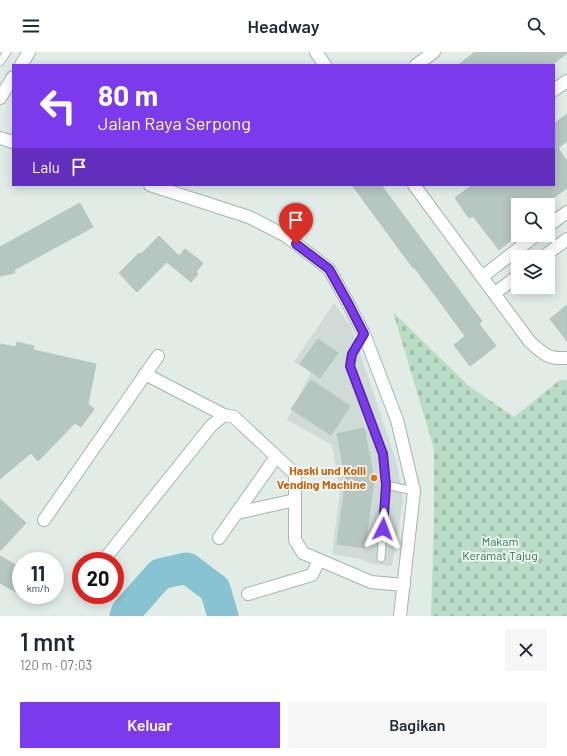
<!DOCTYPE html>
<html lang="id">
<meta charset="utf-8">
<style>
body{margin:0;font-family:Barlow,sans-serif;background:#f6f6f7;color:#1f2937;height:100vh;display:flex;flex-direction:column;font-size:15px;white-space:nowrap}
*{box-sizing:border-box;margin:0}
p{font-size:13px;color:#747a83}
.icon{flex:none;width:22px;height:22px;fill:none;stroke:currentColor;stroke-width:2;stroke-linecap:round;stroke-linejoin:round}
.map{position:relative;height:564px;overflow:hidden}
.drawer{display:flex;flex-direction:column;background:#fff;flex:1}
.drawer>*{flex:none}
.hud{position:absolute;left:12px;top:12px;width:543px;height:122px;border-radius:0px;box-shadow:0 2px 10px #0003;background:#7c3aed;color:#fff;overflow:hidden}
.tools{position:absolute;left:511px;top:146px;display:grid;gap:8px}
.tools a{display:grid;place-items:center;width:44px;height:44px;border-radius:0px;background:#fff;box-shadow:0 2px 10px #0003;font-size:20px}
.speed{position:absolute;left:12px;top:500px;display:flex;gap:8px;font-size:20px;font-weight:700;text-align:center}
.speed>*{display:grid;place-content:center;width:52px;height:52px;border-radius:50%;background:#fff;box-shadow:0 2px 10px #0003;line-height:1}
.speed small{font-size:10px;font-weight:400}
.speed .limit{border:6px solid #d22;background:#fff;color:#111}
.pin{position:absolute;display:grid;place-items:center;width:34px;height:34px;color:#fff;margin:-41px -17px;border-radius:50% 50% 50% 0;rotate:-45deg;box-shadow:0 0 4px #0007}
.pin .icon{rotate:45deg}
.me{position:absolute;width:44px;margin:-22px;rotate:3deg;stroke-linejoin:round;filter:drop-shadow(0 0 3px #0008)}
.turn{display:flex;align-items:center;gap:14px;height:84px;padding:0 20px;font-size:18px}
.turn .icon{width:52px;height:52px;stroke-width:2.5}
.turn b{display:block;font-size:28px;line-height:34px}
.then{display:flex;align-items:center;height:38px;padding:0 20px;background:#0003;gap:8px;font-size:15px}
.round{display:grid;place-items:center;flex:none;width:42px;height:42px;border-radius:0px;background:#f6f6f7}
.summary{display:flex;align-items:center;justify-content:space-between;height:68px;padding:0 20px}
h1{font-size:24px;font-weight:600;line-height:30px}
.cta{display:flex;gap:8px;margin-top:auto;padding:8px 20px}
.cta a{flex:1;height:46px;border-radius:0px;background:#7c3aed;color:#fff;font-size:16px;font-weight:600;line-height:46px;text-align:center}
.cta a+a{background:#f6f6f7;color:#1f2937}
header{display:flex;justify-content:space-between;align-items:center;height:52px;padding:0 20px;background:#fff;font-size:18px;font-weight:600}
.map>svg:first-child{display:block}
.built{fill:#cfdbd6}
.cemetery{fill:url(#cemetery-stones)}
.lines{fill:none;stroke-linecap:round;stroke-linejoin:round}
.river{stroke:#88c3d1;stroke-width:31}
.building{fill:#b6c6c0;stroke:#b3c5be}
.service-casing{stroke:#a4b4ae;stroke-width:9}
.minor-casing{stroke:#a4b4ae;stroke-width:14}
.tertiary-casing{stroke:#a4b4ae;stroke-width:14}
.secondary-casing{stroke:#9fb7b0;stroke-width:14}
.service{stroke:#fff;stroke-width:7}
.minor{stroke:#fff;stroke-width:12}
.tertiary{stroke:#fff;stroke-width:12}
.secondary{stroke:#fff;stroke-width:12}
.route-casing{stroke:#51269a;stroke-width:10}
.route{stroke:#7c3aed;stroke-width:7}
.food-dot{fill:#e8710a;stroke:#f1f8f5;stroke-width:1.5}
.labels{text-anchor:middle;stroke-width:3.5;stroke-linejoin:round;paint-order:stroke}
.food-label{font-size:12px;font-weight:bold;fill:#c56008;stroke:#f1f8f5;text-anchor:end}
.park-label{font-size:12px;fill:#2b734a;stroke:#f1f8f5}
</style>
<header><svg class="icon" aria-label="menu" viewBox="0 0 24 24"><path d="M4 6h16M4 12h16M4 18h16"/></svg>Headway<svg class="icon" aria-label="search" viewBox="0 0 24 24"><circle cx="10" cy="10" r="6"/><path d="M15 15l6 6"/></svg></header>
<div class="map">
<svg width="567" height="564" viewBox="0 0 567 564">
<defs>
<pattern id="cemetery-stones" width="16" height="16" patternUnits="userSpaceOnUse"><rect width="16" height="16" fill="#b9ddc4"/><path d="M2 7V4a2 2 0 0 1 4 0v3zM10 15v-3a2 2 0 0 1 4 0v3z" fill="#9fbfa9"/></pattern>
</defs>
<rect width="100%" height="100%" fill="#e1ece7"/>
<!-- built -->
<path class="built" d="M334 251 351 274 397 412 403 449 392 514 373 512 360 507 332 502 340 439 332 393 287 368 311 320 294 310Z"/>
<!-- cemetery -->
<path class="cemetery" d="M393 260 469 334 514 365 560 328H567V564H431L434 467V397Z"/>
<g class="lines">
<!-- river -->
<path class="river" d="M125 564 127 559 160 522 187 516 215 537 223 564"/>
</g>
<!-- building -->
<g class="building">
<path d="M475 0H567V1L552 13H458Z"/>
<path d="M567 62V89L558 96 567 109V136L544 153H518V183L499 198 473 164 469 166 455 146 472 133H554V72Z"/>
<path d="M352 133H381L482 269 479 272 496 294 470 314 454 293 465 284 414 215 413 216Z"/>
<path d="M80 151 93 175 14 218 15 221 0 224V195Z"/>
<path d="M159 184 179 204 185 197 203 211 196 220 198 222 191 230 167 210 137 240 119 221 139 201 141 202Z"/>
<path d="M567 253V289L550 267Z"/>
<path d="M318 287 338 301 320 326 300 312Z"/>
<path d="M17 290 34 294 33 298 96 312 88 352 94 357 81 375 75 371 38 409 31 401 0 427V292L16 295Z"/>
<path d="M311 328 350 354 331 383 291 357Z"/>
<path d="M364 376 374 427 365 496 337 492 346 427 337 382Z"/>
<path d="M0 447 26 471 0 499Z"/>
<path d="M0 504 21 516V543L0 531Z"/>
</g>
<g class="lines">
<!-- service casing -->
<g class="service-casing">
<g id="service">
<path d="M0 10 7 0"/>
<path d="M364 282 352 302 350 314 383 402 386 433 414 439"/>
<path d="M381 506 386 433"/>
</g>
</g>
<!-- minor casing -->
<g class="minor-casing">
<g id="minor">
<path d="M316 0 325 13"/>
<path d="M416 13 434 0"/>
<path d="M554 38 567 29"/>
<path d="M414 133 530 290C544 302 547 307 567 306"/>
<path d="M548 174 567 160"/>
<path d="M543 205 567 187"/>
<path d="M482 225 536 183"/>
<path d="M495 241 518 224"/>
<path d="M145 322 224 363"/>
<path d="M237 461 295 448"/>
<path d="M44 468 158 304"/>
<path d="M219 486 276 405"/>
<path d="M103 509 211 374 224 363 234 365 295 422V488L303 501 371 530 404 533"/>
<path d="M248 542 312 523 319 508"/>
</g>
</g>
<!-- tertiary casing -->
<g class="tertiary-casing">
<g id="tertiary">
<path d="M21 13 29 0"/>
<path d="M0 46 13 25"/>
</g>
</g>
<!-- secondary casing -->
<g class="secondary-casing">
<g id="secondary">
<path d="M0 86 13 90"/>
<path d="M150 133 249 165 286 184 329 217 348 251 364 282 397 368 414 439 400 564"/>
</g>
</g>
<!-- service -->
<use href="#service" class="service"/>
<!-- minor -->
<use href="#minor" class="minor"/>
<!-- tertiary -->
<use href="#tertiary" class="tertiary"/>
<!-- secondary -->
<use href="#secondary" class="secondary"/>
</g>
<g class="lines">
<!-- route casing -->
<g class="route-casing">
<path id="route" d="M296 192 329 217 348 251 364 282 352 302 350 314 383 402 386 433 383 477"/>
</g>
<!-- route -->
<use href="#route" class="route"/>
</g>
<!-- markers -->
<circle class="food-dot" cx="374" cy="426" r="4"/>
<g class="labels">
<!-- food labels -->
<g class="food-label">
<text x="366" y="423">Haski und Kolli<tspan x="366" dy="14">Vending Machine</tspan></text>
</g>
<!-- park labels -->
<g class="park-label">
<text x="500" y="494">Makam<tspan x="500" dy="14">Keramat Tajug</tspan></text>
</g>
</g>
</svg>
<div class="tools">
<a><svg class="icon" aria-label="search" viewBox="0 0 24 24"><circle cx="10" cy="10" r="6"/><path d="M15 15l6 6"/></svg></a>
<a><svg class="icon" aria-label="layers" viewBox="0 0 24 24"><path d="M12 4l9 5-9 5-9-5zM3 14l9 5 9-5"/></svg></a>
</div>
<div class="speed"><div>11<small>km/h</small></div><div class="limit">20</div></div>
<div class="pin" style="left:296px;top:192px;background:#d93025"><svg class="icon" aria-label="arrive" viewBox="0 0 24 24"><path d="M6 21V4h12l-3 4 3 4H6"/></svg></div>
<svg class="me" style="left:383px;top:477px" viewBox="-20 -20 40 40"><path d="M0-17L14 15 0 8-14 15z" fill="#7c3aed" stroke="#fff" stroke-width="4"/></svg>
<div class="hud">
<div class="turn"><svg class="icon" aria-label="left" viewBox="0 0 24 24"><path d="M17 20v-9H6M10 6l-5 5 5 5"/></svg><div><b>80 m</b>Jalan Raya Serpong</div></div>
<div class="then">Lalu<svg class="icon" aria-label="arrive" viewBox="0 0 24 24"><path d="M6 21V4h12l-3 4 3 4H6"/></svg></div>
</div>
</div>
<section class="drawer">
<div class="summary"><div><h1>1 mnt</h1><p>120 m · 07:03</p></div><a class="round"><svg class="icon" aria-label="close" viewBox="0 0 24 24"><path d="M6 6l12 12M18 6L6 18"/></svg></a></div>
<div class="cta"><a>Keluar</a><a>Bagikan</a></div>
</section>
